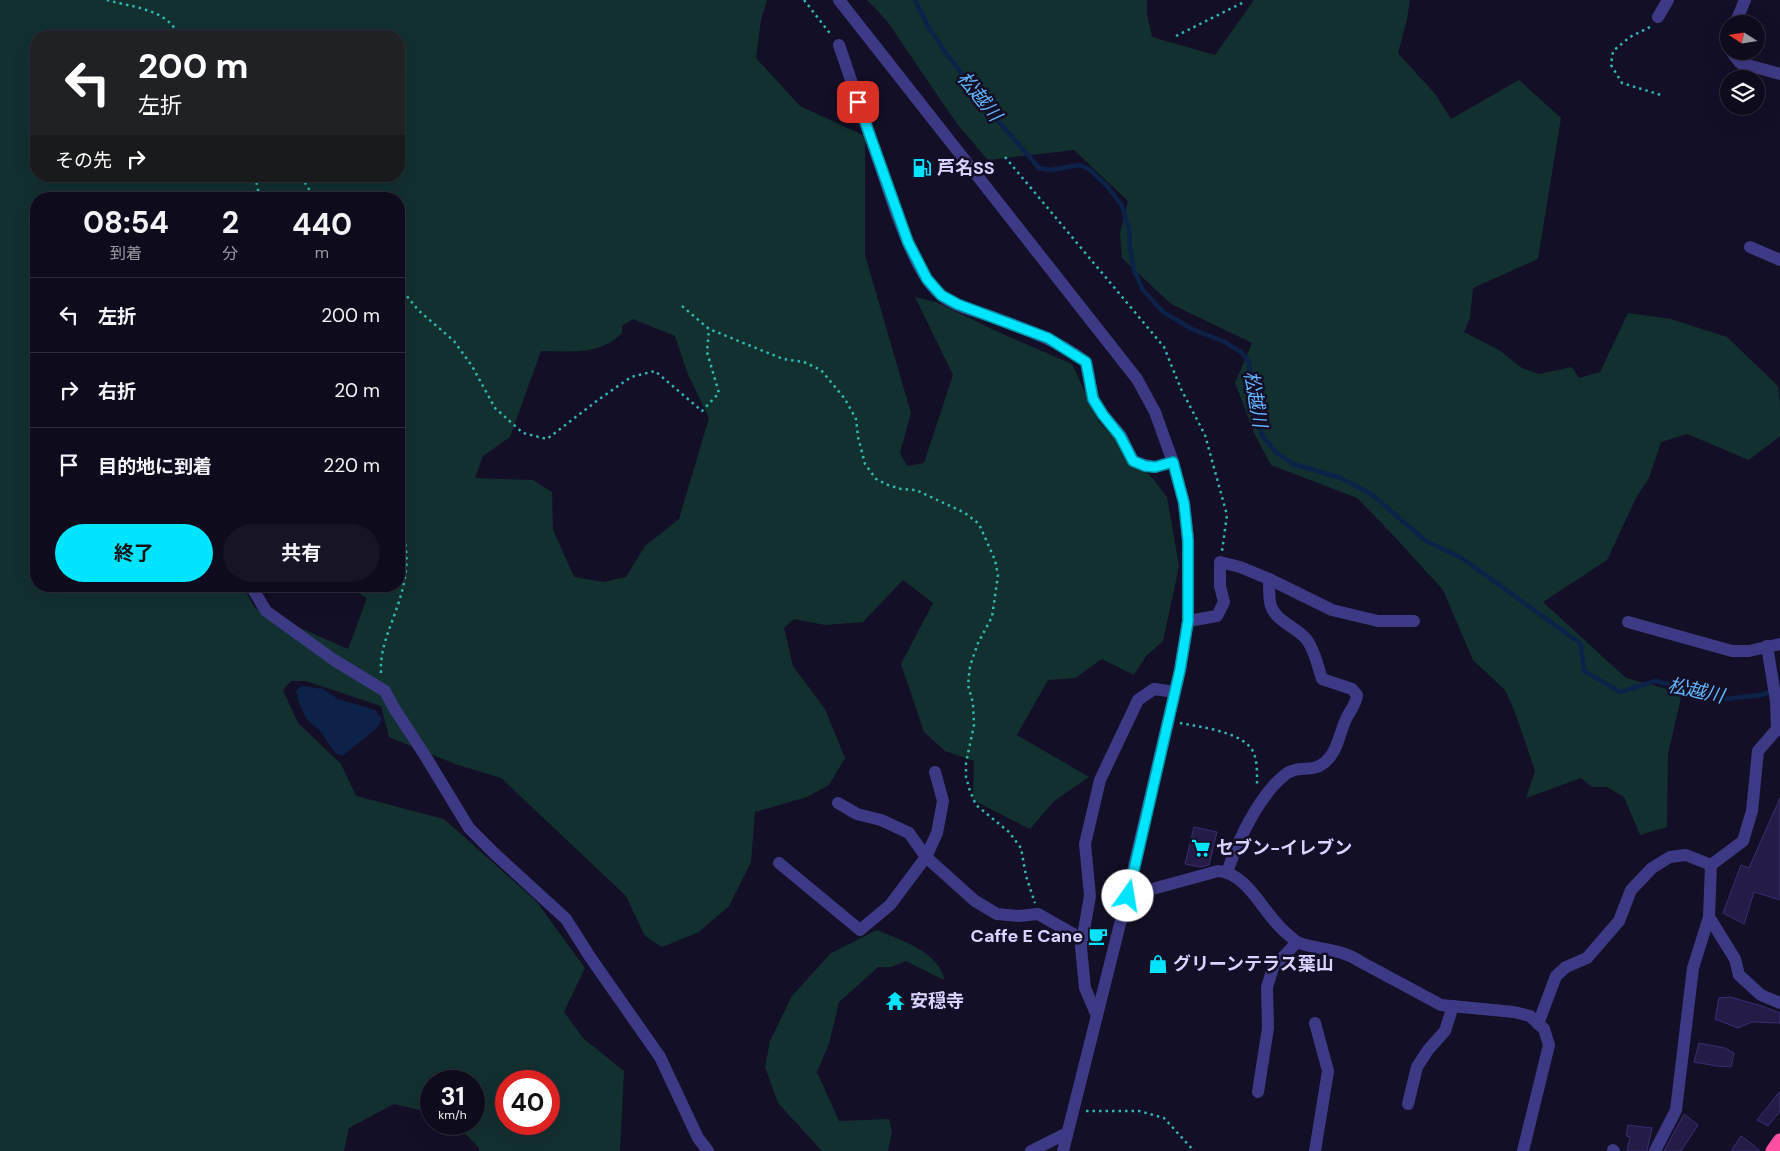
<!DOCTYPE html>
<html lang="ja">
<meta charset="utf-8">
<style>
body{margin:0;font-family:"DM Sans","Noto Sans JP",sans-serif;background:#171425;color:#f1f3f6;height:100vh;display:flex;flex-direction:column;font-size:19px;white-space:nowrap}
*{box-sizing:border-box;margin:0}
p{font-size:16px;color:#9b9ba3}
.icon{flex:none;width:28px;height:28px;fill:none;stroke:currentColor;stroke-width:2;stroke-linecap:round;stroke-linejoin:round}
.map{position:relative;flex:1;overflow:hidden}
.panel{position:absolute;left:30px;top:192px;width:375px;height:400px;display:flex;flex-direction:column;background:#0e0b1c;border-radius:20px;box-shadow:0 5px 20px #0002,0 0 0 1px #2e2b3b}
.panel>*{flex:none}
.guide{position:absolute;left:30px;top:30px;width:375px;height:152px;border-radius:20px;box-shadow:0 5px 20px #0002,0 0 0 1px #2e2b3b;background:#202124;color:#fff;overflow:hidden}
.needle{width:32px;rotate:282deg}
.buttons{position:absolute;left:1720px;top:15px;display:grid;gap:10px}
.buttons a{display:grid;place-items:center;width:45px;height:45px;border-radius:50%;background:#0e0b1c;box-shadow:0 5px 20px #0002,0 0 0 1px #2e2b3b;font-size:25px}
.speed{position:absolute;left:420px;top:1070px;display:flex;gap:10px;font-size:25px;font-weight:700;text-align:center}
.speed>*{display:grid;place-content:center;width:65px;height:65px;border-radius:50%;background:#0e0b1c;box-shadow:0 5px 20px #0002,0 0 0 1px #2e2b3b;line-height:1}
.speed small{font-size:12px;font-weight:400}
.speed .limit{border:8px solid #d22;background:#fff;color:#111}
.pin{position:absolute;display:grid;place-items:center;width:42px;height:42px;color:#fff;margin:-21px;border-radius:10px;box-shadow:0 2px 8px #0006}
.me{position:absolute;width:55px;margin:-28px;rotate:13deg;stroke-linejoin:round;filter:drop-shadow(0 0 4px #0008)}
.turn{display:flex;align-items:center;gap:18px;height:105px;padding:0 25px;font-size:22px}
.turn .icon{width:65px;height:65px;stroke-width:2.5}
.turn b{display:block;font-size:35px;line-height:42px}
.then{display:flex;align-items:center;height:48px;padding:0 25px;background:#0003;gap:10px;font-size:19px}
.eta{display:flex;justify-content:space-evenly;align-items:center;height:85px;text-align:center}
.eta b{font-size:30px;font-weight:700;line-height:35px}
.action{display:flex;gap:10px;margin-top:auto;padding:10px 25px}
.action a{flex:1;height:58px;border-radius:30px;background:#00e5ff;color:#111;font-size:20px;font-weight:700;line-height:58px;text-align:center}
.action a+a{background:#171425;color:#f1f3f6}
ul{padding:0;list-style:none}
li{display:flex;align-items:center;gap:15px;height:75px;padding:0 25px;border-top:1px solid #2e2b3b}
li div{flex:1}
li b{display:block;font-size:19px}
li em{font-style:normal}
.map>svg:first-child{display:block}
.green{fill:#12302f;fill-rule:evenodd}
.water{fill:#0c2248}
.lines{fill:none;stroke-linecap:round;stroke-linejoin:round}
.stream{stroke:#0c2248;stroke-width:4.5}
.building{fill:#241b47;stroke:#3b2d73}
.path{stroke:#2fb8b0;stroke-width:2.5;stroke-dasharray:2.5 4;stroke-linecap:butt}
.minor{stroke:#3d3a85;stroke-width:12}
.highway{stroke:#ff4fa3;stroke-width:15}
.route-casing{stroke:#0095a6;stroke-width:12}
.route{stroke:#00e5ff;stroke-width:9}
.labels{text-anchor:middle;stroke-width:5;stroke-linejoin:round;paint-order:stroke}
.poi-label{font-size:18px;font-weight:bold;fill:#d9d4ff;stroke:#130f26;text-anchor:start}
.water-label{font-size:19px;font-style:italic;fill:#62b6ff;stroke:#130f26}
</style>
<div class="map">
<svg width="1780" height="1151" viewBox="0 0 1780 1151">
<rect width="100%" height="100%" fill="#130f26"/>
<!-- green -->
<g class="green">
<path d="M0 0H767L761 20 756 58 800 106 865 136V255L911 413 900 453 907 466 924 463 953 375 915 297 936 302 998 332 1072 364 1099 422 1153 479 1167 497 1179 566 1163 641 1146 656 1134 675 1102 659 1075 678 1048 680 1017 735 1089 777 1054 801 1030 829 973 800 974 761 945 751 924 732 901 664 933 603 903 580 863 622 825 625 794 619 784 628 793 666 825 709 845 758 829 785 807 797 755 812 751 862 729 906 699 932 662 947 645 936 626 896 501 778 455 764 389 737 381 706 306 681H291L283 690 298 723 341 764 356 796 444 819 536 901 585 968 564 1012 583 1038 624 1071 620 1151H479V1148L461 1129 450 1124H474V1081H431V1114L423 1111 394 1104 349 1128 344 1151H0ZM36 36H399V176H36ZM36 199H399V586H347L367 598 348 649 255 608 243 586H36ZM633 319 675 336 687 372 709 418 679 519 645 546 626 577 604 582 574 577 553 530 552 492 533 480 475 478 483 456 510 437 541 351C571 351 599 356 622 333V326ZM506 1081H549V1124H506Z"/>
<path d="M867 0H1147V14L1152 37 1215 55 1254 0H1410L1407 19 1398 53 1436 95 1451 119 1519 80 1561 118 1538 259 1473 288 1470 318 1464 332 1499 350 1522 368 1539 374 1572 367 1579 378 1600 372 1628 313 1671 319 1727 337 1778 386 1780 405V436L1749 460 1687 434 1661 442 1649 478 1637 496 1607 560 1543 602 1626 678 1682 693 1668 754 1667 827 1640 835 1624 797 1607 787H1592L1581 778 1526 798 1535 771 1516 715 1505 690 1473 660 1443 590 1393 535 1357 498 1271 465 1255 435 1235 383 1252 343 1171 304 1122 258 1120 233 1128 201 1074 150 988 160 957 124 887 21Z"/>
<path d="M877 930C899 939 941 953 944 980L906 961 891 967H878L839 1002 829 1044 817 1072 839 1121 889 1119 892 1132 888 1151H822L778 1103 765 1067 770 1041 792 996 831 953Z"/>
</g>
<!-- water -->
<path class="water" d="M301 686 323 689 338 699 375 710 382 719 377 728 342 756 335 753 321 732 306 718 300 706 296 691Z"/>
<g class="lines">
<!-- stream -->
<path class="stream" d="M915 0 929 28 946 53 999 122 1039 168 1050 170 1079 165 1089 169 1108 187 1122 206 1129 228 1130 249 1134 270 1143 290 1163 312 1192 329 1225 342 1242 353 1249 362 1252 397 1256 418 1263 437 1276 452 1293 464 1341 478 1371 494 1426 541 1462 558 1581 644 1584 671 1620 692 1656 681 1725 699 1761 695 1773 691"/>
</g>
<!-- building -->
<g class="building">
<path d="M1780 798V900L1754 892 1744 924 1723 913 1741 865 1749 868Z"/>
<path d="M1194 827 1217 832 1209 865 1200 867 1185 864Z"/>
<path d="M1730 997 1762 1006 1780 1013V1023L1752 1022 1738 1028 1715 1019 1719 998Z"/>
<path d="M1699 1043 1725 1048 1734 1053 1731 1067 1716 1066 1694 1062Z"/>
<path d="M1780 1091V1111L1768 1126 1757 1120Z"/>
<path d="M1684 1114 1698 1125 1681 1151H1664Z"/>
<path d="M1628 1125 1652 1128 1647 1151H1627L1630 1137 1626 1136Z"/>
<path d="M1741 1136 1748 1141 1760 1151H1731Z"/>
</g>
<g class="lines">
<!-- path -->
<g class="path">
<path d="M107 0C127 6 155 8 170 23 174 26 176 32 178 36"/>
<path d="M804 0 832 36"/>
<path d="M1650 27 1630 37 1613 51 1611 65 1622 83 1661 95"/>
<path d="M1176 36 1244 2V0"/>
<path d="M1005 157 1164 347 1181 389 1205 435 1227 515 1222 551"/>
<path d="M255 176 260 199"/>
<path d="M303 176 306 185 316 199"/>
<path d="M399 286 418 310 454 341 472 366 495 408 523 433 547 439 598 400 631 377 655 371 702 411 719 393 707 352 709 329"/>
<path d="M682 306 709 329 783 359 804 362 821 370 845 399 856 419 858 437 865 464 876 479 888 485 901 489 916 490 965 513 979 524 995 560 998 575 992 617 978 643 970 666 968 685 973 703 974 725 966 763V777L970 791 976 805 1009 832 1021 848 1026 876 1035 903"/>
<path d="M381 673C380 655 385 641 391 624 404 590 414 558 399 523"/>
<path d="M1180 723C1200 727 1236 731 1250 747 1258 756 1257 773 1257 785"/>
<path d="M1086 1111H1139L1164 1118 1194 1151"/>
</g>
<!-- minor -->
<g class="minor">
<path d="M839 0 1137 379 1155 412 1173 462 1184 503 1188 540V621L1180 670 1127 896 1063 1151"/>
<path d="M1658 17 1668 0"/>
<path d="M1735 24 1745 0"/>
<path d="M839 45 897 215C907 240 920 278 941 295 954 306 974 311 990 316 1025 329 1055 339 1086 362L1093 399 1103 415 1121 436 1133 461 1145 465 1155 467 1173 462"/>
<path d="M1731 51 1740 63 1780 74"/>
<path d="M1750 247 1780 260"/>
<path d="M251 586 266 611 334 660 385 691 394 708 424 754 469 828 494 853 566 919 590 957 660 1057 698 1138 708 1151"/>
<path d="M1188 621 1217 616 1224 602 1220 586V562L1240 567 1269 579 1332 610 1378 621H1414"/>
<path d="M1628 622 1732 651H1749L1780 644"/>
<path d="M1767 646 1776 701 1777 729"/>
<path d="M838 803 857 814 881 820 909 833 926 857 975 901 997 914 1019 916 1038 914 1082 939"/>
<path d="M779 863 860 930 890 905 926 857 937 833 943 801 935 772"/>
<path d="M1227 872C1238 841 1252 810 1274 785 1278 781 1286 772 1292 771 1302 767 1312 771 1321 765 1337 756 1339 734 1346 719 1350 710 1356 705 1357 695L1352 689 1322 679C1318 667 1315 651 1307 640 1296 626 1273 621 1270 602 1269 595 1269 587 1269 579"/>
<path d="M1127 896 1218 871C1248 873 1263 913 1284 931 1289 935 1294 941 1299 943 1320 950 1342 949 1361 962L1441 1005 1514 1012 1530 1016 1544 1029 1549 1045 1523 1151"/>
<path d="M1709 917 1735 959 1739 975 1761 995 1780 1003"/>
<path d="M1097 1016 1085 988 1081 947 1090 896 1085 844 1100 780 1138 700 1154 689 1175 692"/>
<path d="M1315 1023 1328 1071 1315 1151"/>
<path d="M1538 1024 1556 976 1566 967 1587 958 1619 921 1631 890 1652 868 1670 857 1686 855 1711 865"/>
<path d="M1258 1092 1268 1028 1267 987 1273 968 1297 942"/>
<path d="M1408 1104 1417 1067 1428 1050 1445 1031 1453 1006"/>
<path d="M1613 1150 1614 1151"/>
<path d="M1031 1151 1067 1133"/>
<path d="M1655 1151 1676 1110 1693 968 1709 917 1711 865 1743 841 1752 811 1758 751 1777 729 1780 730"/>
</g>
<!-- highway -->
<path class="highway" d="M1773 1151 1780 1141"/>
</g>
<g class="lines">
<!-- route casing -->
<g class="route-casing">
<path id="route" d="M858 102 908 242 927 279 941 295 957 304 1048 338 1086 362 1093 399 1103 415 1120 436 1133 461 1145 466 1155 467 1173 462 1184 503 1188 540V621L1180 670 1128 896"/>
</g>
<!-- route -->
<use href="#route" class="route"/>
</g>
<!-- icons -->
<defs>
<g id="fuel-bare" transform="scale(1.5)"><path d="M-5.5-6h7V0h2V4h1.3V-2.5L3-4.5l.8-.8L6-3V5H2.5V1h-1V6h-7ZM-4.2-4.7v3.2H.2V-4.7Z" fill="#00e5ff" stroke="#130f26" stroke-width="2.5" paint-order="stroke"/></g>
<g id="supermarket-bare" transform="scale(1.5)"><path d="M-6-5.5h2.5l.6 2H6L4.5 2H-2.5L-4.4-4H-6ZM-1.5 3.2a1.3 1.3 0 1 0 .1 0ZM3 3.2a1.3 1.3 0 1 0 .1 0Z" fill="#00e5ff" stroke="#130f26" stroke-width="2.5" paint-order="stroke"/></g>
<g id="cafe-bare" transform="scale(1.5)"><path d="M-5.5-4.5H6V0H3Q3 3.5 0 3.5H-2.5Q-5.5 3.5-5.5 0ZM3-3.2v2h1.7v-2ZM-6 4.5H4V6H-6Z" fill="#00e5ff" stroke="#130f26" stroke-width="2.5" paint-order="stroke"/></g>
<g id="shop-bare" transform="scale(1.5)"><path d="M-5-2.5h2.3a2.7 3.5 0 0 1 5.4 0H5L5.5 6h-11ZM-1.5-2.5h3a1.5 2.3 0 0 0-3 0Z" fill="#00e5ff" stroke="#130f26" stroke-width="2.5" paint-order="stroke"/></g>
<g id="temple-bare" transform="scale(1.5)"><path d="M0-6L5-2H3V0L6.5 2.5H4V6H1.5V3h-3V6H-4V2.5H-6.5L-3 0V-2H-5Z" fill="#00e5ff" stroke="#130f26" stroke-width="2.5" paint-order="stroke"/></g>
</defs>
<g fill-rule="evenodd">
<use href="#fuel-bare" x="922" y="168"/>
<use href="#supermarket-bare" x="1201" y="848"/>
<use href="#cafe-bare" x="1098" y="936"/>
<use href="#shop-bare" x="1158" y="964"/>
<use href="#temple-bare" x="895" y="1001"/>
</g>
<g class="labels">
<!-- poi labels -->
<g class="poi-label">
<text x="937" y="174">芦名SS</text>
<text x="1216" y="854">セブン-イレブン</text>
<text x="1083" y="942" text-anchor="end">Caffe E Cane</text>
<text x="1173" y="970">グリーンテラス葉山</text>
<text x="910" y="1007">安穏寺</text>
</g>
<!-- water labels -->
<g class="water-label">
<text transform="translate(980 96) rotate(51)" y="7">松越川</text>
<text transform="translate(1256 399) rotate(80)" y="7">松越川</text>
<text transform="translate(1696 690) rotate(12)" y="7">松越川</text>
</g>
</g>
</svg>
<div class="buttons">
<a><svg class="needle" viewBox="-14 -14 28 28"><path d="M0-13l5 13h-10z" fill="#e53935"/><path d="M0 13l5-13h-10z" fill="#9b9ba3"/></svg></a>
<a><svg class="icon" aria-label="layers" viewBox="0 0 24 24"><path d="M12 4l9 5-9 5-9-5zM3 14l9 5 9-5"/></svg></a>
</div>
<div class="speed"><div>31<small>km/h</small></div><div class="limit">40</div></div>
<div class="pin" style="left:858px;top:102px;background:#d93025"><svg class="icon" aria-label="arrive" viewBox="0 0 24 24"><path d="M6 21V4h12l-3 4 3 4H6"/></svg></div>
<svg class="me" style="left:1128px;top:896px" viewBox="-20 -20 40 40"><circle r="19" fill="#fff"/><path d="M0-13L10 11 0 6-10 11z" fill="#00e5ff"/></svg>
<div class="guide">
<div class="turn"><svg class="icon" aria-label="left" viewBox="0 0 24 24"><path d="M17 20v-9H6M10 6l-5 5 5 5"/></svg><div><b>200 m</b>左折</div></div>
<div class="then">その先<svg class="icon" aria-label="right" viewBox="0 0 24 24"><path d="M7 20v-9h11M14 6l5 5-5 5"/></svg></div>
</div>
<section class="panel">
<div class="eta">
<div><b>08:54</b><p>到着</p></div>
<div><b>2</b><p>分</p></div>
<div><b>440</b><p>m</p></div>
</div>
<ul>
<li><svg class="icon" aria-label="left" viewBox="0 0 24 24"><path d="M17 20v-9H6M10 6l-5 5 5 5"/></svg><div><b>左折</b></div><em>200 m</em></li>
<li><svg class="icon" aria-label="right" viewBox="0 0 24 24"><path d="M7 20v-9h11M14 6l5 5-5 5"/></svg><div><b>右折</b></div><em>20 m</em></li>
<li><svg class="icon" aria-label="arrive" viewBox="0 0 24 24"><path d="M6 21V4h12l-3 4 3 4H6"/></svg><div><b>目的地に到着</b></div><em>220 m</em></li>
</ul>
<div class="action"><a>終了</a><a>共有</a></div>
</section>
</div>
